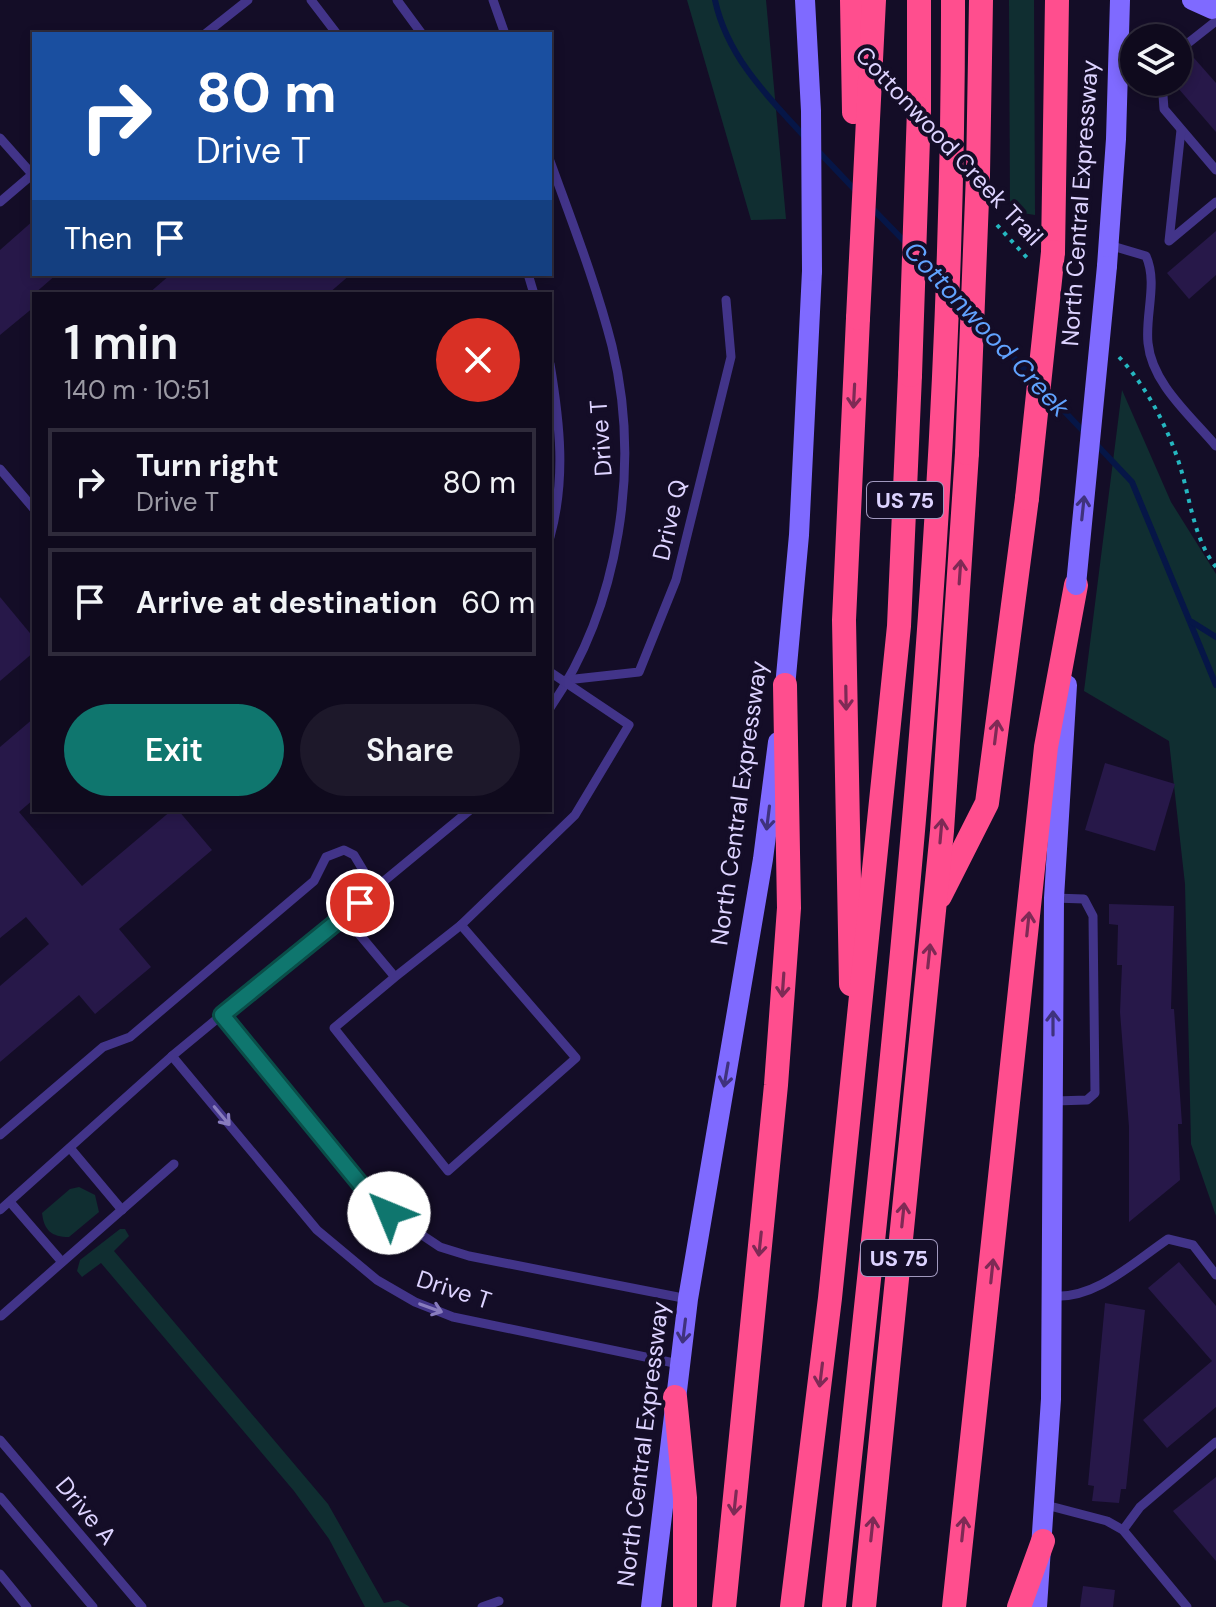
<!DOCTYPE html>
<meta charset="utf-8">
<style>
body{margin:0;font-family:"DM Sans",sans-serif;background:#1d182a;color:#f1f3f6;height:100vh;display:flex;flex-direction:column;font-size:30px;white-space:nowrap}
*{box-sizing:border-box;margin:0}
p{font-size:26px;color:#9b9aa4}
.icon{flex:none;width:44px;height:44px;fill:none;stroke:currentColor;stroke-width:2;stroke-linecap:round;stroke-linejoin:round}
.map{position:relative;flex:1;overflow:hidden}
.drawer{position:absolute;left:32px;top:292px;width:520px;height:520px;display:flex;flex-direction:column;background:#0f0a1d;border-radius:0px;box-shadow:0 4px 12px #0003,0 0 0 2px #2f2b3b}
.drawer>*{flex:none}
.banner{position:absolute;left:32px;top:32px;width:520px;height:244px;border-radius:0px;box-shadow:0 4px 12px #0003,0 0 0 2px #2f2b3b;background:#1a4fa0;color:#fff;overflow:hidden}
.fabs{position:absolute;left:1120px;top:24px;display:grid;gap:16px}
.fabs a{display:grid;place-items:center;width:72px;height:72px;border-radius:50%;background:#0f0a1d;box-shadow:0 4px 12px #0003,0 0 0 2px #2f2b3b;font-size:40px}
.pin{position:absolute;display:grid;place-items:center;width:68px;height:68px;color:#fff;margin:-34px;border:4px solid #fff;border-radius:50%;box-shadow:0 2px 8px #0007}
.me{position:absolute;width:88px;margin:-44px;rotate:315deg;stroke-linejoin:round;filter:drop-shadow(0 0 6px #0008)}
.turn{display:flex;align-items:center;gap:28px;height:168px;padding:0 32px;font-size:36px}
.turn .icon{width:104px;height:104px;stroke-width:2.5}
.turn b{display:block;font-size:56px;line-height:68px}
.then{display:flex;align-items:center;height:76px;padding:0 32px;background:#0003;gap:16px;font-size:30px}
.round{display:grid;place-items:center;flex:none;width:84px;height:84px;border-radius:42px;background:#1d182a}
.summary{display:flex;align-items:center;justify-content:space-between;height:136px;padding:0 32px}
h1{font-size:48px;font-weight:600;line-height:60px}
.button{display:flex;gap:16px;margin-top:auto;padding:16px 32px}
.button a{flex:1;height:92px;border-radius:48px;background:#0f766e;color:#fff;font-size:32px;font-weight:600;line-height:92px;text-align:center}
.button a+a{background:#1d182a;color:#f1f3f6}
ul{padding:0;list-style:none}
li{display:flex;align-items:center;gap:24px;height:108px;margin:0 16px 12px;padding:0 16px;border:4px solid #2f2b3b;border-radius:0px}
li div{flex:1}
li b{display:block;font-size:30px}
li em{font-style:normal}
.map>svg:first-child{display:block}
.green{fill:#102e31}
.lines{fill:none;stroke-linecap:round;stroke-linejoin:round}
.stream{stroke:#061647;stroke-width:6}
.building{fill:#271849}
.path{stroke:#25b7c0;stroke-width:4;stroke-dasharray:4 6;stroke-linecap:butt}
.service{stroke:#423489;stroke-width:9}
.secondary{stroke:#7f6aff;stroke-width:20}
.motorway{stroke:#ff4e8e;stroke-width:24}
.secondary-bridge{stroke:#7f6aff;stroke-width:20}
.motorway-bridge{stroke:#ff4e8e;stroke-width:24}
.oneway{stroke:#7e2a55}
.oneway2{stroke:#3f327d}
.oneway3{stroke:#887cbe}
.route-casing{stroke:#0a4d48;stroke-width:20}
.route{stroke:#0f766e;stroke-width:14}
.labels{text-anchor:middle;stroke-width:8;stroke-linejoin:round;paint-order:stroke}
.shield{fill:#140d27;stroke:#a198be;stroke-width:2}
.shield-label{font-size:22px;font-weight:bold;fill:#ddd3ff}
.street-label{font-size:24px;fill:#ddd3ff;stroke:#140d27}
.water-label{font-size:26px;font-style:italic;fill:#61a3ff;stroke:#140d27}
</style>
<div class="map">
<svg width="1216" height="1607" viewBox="0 0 1216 1607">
<rect width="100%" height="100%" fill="#140d27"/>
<!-- green -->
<g class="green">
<path d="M687 0H766L786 219 751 220Z"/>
<path d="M1009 0H1034L1035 215 1010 211Z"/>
<path d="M1122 390 1171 502 1216 574V1216L1191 1144 1185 884 1169 741 1084 691Z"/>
<path d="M79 1187 95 1195 99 1212 69 1237C51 1237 44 1230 42 1213L70 1189Z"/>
<path d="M120 1229H125L129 1236 114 1251 328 1504 384 1603 398 1600 410 1607H365L329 1539 294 1491 101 1263 82 1277 77 1271 80 1260Z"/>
</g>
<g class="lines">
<!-- stream -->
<g class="stream">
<path d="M715 0C727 56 767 96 805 137"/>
<path d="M818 151 857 192"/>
<path d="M870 206 907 244"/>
<path d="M922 261 940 279"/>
<path d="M980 322 1033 378"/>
<path d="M1046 392 1085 433"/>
<path d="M1096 444 1132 482 1216 685"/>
<path d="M1192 622 1216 637"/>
</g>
</g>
<!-- building -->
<g class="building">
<path d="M1194 58 1216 83V132L1178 88V73Z"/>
<path d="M34 220V274H57L34 294V307L0 335V250Z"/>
<path d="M1216 231V275L1189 299 1167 273Z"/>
<path d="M171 274H351L328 294H148Z"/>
<path d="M0 597 34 638V652L0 681Z"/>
<path d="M34 718V799L19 812 82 886 172 810H178L212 850 119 929 151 967 95 1014 79 995 0 1062V986L49 944 26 917 0 938V747Z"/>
<path d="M1105 763 1175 784 1155 851 1085 830Z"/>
<path d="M1109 904 1174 906 1171 1009H1174L1182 1124H1178L1180 1180 1129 1222V1127L1120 1012 1122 965H1117L1118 925 1109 924Z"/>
<path d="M1179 1262 1216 1306V1407L1167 1448 1143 1420 1212 1361 1148 1288Z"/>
<path d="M1105 1303 1145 1310 1126 1489H1121L1119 1503 1092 1501 1094 1486 1088 1485Z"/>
<path d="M1216 1477V1561L1173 1511Z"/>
<path d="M1083 1586 1115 1590 1113 1607H1080Z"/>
</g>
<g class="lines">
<!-- path -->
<g class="path">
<path d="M997 225 1029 260"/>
<path d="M1119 357C1147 387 1168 428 1180 466 1190 498 1194 540 1216 567"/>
</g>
<!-- service -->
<g class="service">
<path d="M311 0 337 34"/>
<path d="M397 0 422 34"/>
<path d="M493 0 505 34"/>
<path d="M205 34 248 0"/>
<path d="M1178 51 1216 21"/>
<path d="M1162 82 1164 109 1216 170"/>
<path d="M1181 130 1169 241 1216 202"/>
<path d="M0 138 32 174"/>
<path d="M550 161C572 222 596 283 612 346 641 465 620 606 550 708"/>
<path d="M0 202 34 173"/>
<path d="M1109 245 1146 256C1158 283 1145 314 1148 343 1152 384 1191 416 1216 446"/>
<path d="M528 274 534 294"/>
<path d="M550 364C560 424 566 479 550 537"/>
<path d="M0 469 34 509"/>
<path d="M566 680 639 672 676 580 731 357 726 300"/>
<path d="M1054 898 1084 899 1093 916 1095 1093 1087 1100 1055 1101"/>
<path d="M344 916 395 977 334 1028 448 1171 576 1058 461 925 395 977"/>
<path d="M461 925 575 815 629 725 550 672"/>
<path d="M222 1015 362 1186 389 1213 440 1247 469 1256 688 1299"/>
<path d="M172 1056 317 1230 377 1280 415 1302 453 1317 679 1364"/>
<path d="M0 1135 103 1047 130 1037 314 881 326 857 344 850 354 855 375 890"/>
<path d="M70 1148 122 1210"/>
<path d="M10 1202 62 1262"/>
<path d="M0 1210 172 1056 470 810"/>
<path d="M1053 1296C1096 1299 1134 1262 1168 1239L1193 1245 1216 1275"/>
<path d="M1 1316 174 1164"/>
<path d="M0 1440 142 1607"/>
<path d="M0 1497 93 1607"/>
<path d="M1046 1505 1107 1521 1123 1530 1187 1607"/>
<path d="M1123 1530 1140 1507 1216 1442"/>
<path d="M0 1574 27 1607"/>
<path d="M482 1607 499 1601"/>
</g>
<!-- secondary -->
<g class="secondary">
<path d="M1192 0 1212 9"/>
<path d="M1107 266 1116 139 1120 0"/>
<path d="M784 698 799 535 812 271"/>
<path d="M651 1607 688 1299 763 859 778 742"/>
<path d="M1037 1607 1051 1399 1054 898 1067 685"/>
</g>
<!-- motorway -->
<g class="motorway">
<path d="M919 109V0"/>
<path d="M978 174 981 0"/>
<path d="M1053 252 1057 0"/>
<path d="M940 896 987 803 1027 498"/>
<path d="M851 984 844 620 858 318"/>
<path d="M675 1397 685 1498V1607"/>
<path d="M724 1607 776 1085 789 908 785 685"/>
<path d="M792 1607 830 1298 899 626 910 375"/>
<path d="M864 1607 942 831 967 453"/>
<path d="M954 1607 1046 747 1076 585"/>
<path d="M1019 1607 1043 1541"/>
</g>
<!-- secondary-bridge -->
<g class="secondary-bridge">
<path d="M805 0 811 111 812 271"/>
<path d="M1076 585 1107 266"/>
</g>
<!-- motorway-bridge -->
<g class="motorway-bridge">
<path d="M852 0 854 112"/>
<path d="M858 318 874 0"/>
<path d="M910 375 919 109"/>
<path d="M967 453 978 174"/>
<path d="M1027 498 1053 252"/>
<path d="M834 1606C891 1071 954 540 953 0"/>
</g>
</g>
<!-- one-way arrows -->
<defs><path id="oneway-shaft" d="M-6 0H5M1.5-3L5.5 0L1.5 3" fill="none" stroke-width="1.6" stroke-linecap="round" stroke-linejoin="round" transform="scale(2)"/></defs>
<g class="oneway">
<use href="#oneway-shaft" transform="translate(854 396) rotate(93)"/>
<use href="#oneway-shaft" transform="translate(960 572) rotate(-86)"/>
<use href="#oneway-shaft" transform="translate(846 698) rotate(89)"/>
<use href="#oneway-shaft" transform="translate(996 732) rotate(-83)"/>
<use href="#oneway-shaft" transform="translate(941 831) rotate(-85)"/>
<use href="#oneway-shaft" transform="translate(1028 924) rotate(-84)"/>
<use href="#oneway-shaft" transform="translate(929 956) rotate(-84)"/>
<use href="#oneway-shaft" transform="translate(783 985) rotate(94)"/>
<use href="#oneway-shaft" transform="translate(903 1215) rotate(-84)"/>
<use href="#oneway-shaft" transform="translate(760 1244) rotate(96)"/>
<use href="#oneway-shaft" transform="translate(992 1271) rotate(-84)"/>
<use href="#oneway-shaft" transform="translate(821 1375) rotate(97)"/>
<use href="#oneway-shaft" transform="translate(735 1503) rotate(96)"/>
<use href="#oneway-shaft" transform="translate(872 1529) rotate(-84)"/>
<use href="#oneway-shaft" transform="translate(963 1529) rotate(-84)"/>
</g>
<g class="oneway2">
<use href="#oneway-shaft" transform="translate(1083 508) rotate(-84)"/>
<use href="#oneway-shaft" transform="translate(768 818) rotate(97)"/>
<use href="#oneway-shaft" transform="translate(1053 1023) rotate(-90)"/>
<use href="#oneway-shaft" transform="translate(726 1075) rotate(100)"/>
<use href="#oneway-shaft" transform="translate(684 1331) rotate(97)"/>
</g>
<g class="oneway3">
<use href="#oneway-shaft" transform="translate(222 1116) rotate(50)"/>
<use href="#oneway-shaft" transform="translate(431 1308) rotate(20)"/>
</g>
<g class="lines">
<!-- route casing -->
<g class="route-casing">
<path id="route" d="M360 903 222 1015 362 1186 389 1213"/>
</g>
<!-- route -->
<use href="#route" class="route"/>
</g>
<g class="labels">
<!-- shield labels -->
<g class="shield">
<rect x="867" y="482" width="76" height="36" rx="6"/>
<rect x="861" y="1240" width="76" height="36" rx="6"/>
</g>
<g class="shield-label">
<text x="905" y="508">US 75</text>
<text x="899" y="1266">US 75</text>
</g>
<!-- street labels -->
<g class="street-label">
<text transform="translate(949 146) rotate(47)" y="8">Cottonwood Creek Trail</text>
<text transform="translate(1080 203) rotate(-86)" y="8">North Central Expressway</text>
<text transform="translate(601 438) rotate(-94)" y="8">Drive T</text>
<text transform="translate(670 520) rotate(-77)" y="8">Drive Q</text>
<text transform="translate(739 803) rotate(-82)" y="8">North Central Expressway</text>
<text transform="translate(454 1290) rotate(18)" y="8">Drive T</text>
<text transform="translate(643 1444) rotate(-83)" y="8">North Central Expressway</text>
<text transform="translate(86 1511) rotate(50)" y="8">Drive A</text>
</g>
<!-- water labels -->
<g class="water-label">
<text transform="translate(987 329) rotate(47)" y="9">Cottonwood Creek</text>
</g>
</g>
</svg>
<div class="fabs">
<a><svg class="icon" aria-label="layers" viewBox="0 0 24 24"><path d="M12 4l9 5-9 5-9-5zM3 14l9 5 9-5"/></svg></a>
</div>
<div class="pin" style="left:360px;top:903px;background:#d93025"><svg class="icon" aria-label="arrive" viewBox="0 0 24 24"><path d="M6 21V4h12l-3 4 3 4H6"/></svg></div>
<svg class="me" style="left:389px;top:1213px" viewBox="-20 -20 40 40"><circle r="19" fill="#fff"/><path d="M0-13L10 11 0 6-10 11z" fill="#0f766e"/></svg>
<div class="banner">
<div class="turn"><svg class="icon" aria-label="right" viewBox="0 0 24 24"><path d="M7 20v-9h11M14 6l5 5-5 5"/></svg><div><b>80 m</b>Drive T</div></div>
<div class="then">Then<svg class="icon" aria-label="arrive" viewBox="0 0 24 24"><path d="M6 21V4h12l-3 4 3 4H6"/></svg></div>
</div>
<section class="drawer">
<div class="summary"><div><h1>1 min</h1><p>140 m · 10:51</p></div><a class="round" style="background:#d93025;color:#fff"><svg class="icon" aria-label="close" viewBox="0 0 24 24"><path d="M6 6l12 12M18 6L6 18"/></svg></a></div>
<ul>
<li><svg class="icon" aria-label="right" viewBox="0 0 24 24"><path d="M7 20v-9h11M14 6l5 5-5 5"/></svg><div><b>Turn right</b><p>Drive T</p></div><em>80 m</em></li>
<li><svg class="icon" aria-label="arrive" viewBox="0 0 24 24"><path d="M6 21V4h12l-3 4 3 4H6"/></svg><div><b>Arrive at destination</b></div><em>60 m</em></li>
</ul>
<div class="button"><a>Exit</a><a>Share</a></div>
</section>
</div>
